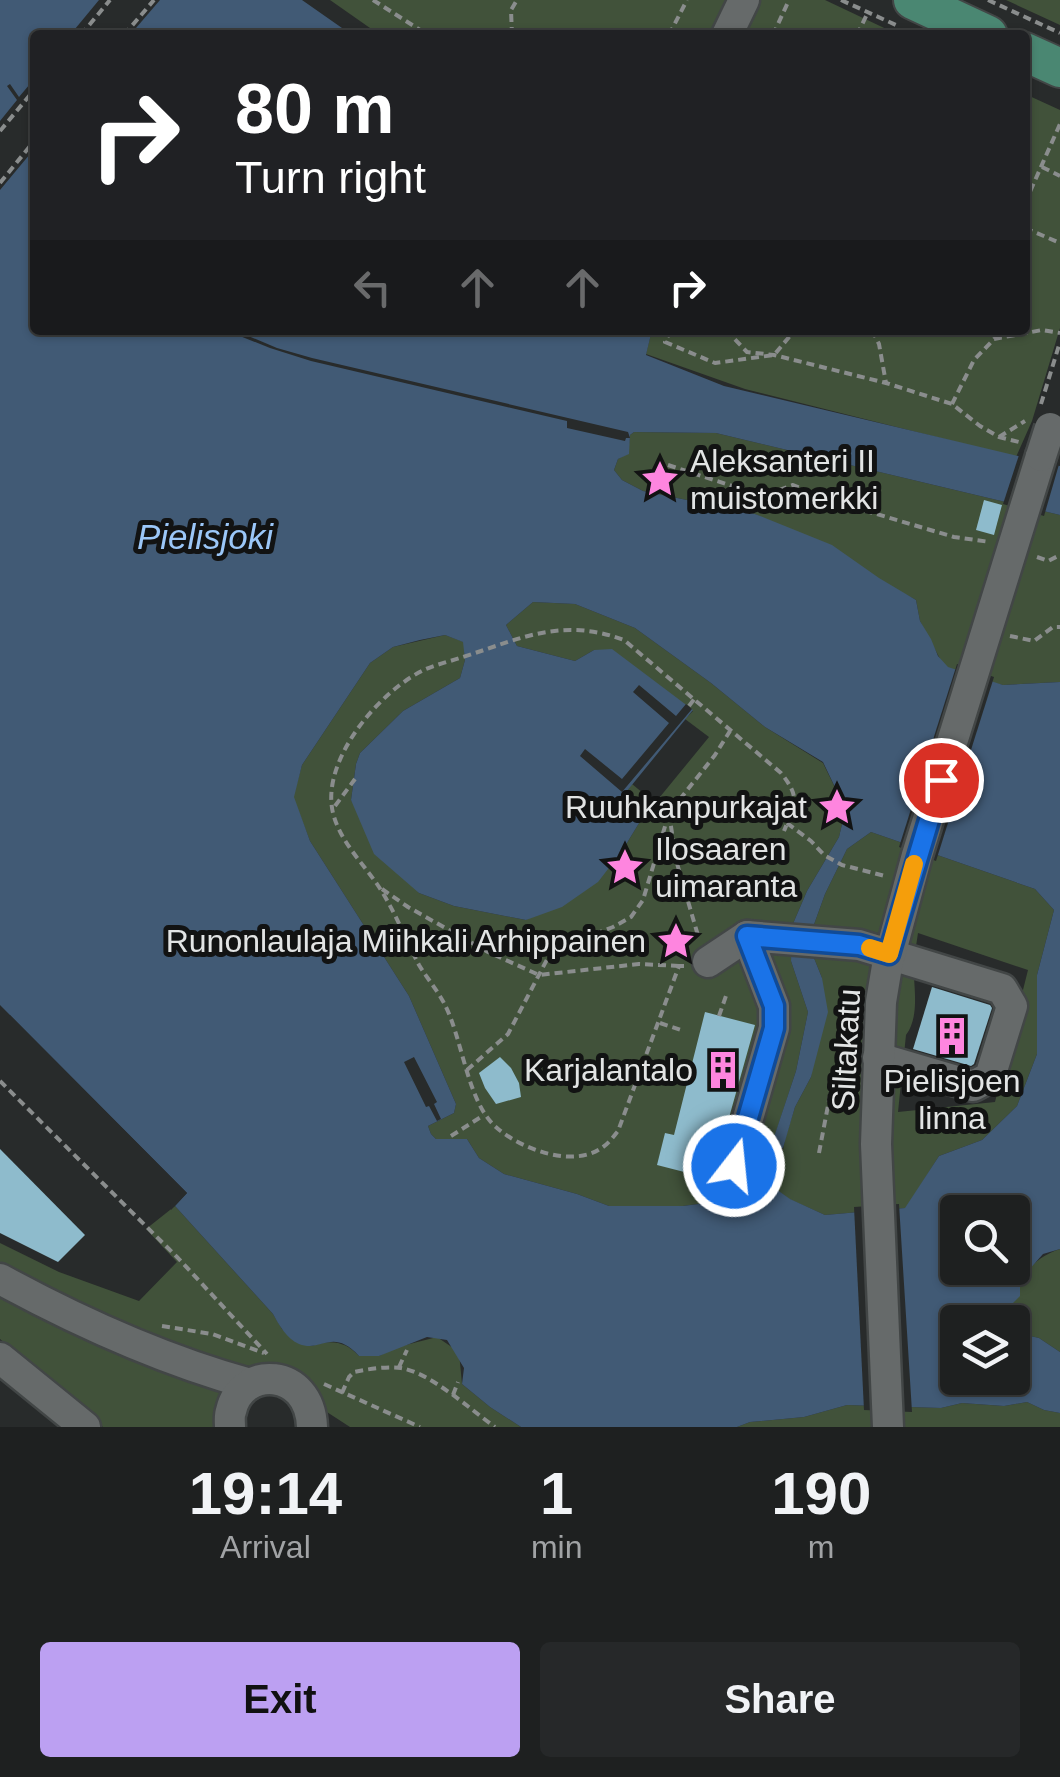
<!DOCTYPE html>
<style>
body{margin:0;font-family:Arial,sans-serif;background:#262829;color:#f1f3f6;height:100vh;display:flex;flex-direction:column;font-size:38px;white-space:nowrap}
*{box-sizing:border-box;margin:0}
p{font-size:32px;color:#a1a3a5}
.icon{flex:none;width:55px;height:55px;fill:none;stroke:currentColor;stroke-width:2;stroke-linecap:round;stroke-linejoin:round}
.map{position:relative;height:1427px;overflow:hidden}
.side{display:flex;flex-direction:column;background:#1e2020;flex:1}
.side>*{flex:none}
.top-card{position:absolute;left:30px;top:30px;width:1000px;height:305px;border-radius:10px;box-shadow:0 2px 8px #0004,0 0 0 2px #3c3e3e;background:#202124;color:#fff;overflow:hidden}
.fabs{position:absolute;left:940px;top:1195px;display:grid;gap:20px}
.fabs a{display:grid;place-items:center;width:90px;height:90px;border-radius:10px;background:#1e2020;box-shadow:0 2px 8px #0004,0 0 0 2px #3c3e3e;font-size:50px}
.pin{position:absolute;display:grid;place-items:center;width:85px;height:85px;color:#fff;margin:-42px;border:5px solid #fff;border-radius:50%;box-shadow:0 2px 10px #0007}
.me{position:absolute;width:110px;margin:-55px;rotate:16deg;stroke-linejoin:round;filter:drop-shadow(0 0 8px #0008)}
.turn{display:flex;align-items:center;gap:35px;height:210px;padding:0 40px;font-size:45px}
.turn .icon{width:130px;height:130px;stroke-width:2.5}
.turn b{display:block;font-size:70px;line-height:85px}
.lanes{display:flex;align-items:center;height:95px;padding:0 40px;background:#0003;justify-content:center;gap:50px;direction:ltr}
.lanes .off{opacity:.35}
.eta{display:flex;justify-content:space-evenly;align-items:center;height:170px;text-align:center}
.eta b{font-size:60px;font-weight:800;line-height:70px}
.cta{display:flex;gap:20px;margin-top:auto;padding:20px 40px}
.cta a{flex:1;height:115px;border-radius:10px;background:#bca0f2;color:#111;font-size:40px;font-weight:800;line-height:115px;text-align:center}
.cta a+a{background:#262829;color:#f1f3f6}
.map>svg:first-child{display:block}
.green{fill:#41523a;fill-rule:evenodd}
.water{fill:#415a75;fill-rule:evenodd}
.pier{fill:#282b2b}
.building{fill:#8ebbcc}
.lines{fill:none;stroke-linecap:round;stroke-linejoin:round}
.minor-casing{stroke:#424646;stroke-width:35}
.major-casing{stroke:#424646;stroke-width:42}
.path{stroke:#8a8d8d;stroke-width:4;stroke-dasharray:8 5;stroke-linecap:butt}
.minor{stroke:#666a6a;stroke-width:30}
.major{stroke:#4a8772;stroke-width:38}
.minor-bridge-casing{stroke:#424646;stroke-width:35;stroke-linecap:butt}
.minor-bridge{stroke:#666a6a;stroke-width:30}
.route-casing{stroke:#114b97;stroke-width:25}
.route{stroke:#1a73e8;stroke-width:18}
.slow{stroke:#f59e0b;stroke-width:18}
.labels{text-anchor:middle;stroke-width:10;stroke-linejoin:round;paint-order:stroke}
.poi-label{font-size:32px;fill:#e2e4e4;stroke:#121313;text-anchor:end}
.street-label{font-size:32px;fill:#e2e4e4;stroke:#121313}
.water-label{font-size:35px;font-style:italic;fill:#9bc7f8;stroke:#121313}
</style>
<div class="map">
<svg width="1060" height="1427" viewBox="0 0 1060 1427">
<rect width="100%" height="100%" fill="#282b2b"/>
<!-- green -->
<g class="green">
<path d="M330 0H825L899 35H380Z"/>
<path d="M1006 0H1060V25Z"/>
<path d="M1025 94 1060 110V328L1032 421 1016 457 745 389 646 354 652 330H1025Z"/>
<path d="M634 432 716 433 1060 515V682L1003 685 947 672 920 621 916 600 755 514 643 491 622 480 614 470 618 459 628 453 630 435Z"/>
<path d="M533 602 575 604 635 628 711 683 765 727 823 763 842 802 843 820 839 837 807 891 792 926 791 961 808 1012 796 1071 775 1135 750 1185 721 1201 683 1206H609L577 1194 504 1174 479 1158 467 1139H436L431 1134 428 1126 454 1113 456 1104 409 996 310 841 293 797 302 765 370 663 393 647 445 635 464 642 465 660 460 678 403 711 360 753 356 764 351 800 419 893 454 906 526 920 622 851 644 815 643 806 627 791 632 784 655 803 709 737 685 719 693 711 594 650 575 661 517 646 506 625Z"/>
<path d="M871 832 1035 889 1054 910 1037 975V1054L1017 1106 982 1140 939 1156 906 1208 825 1215 789 1199 776 1189 785 1139 795 1107 811 1077 822 978 812 953V930L825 894 847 849ZM918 933 1028 970 995 1102 898 1112 906 1035C918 1019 915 995 914 977 913 962 916 947 918 933Z"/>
<path d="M175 1206 273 1314 282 1329 312 1346C331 1339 346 1342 359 1356H379L394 1348 437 1337 459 1352 462 1384 490 1407 521 1427H350L313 1403 279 1375 227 1427H103L0 1339V1243L59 1272 139 1301 177 1262 146 1229Z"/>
<path d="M1060 1249V1352L1039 1338 1013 1332 1012 1322H1000L998 1312 1010 1306C1021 1277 1030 1259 1060 1249Z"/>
<path d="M1027 1402 1044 1410 1060 1413V1427H737L750 1422 804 1417 847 1405 941 1408 962 1403 1004 1406Z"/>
</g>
<!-- water -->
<path class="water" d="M0 0H302L352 35H35V330H652L646 355 724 386 1060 466V515L716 433 634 432 630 435 629 454 618 459 614 470 622 480 643 491 755 514 832 545 879 578 916 600 920 621 931 639 938 656 948 667 1003 685 1060 682V1249L1043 1254 1020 1280V1296L1010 1306 999 1312 1000 1322H958V1378H1012L1013 1332 1039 1338 1060 1352V1413L1044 1410 1027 1402 1004 1406 962 1403 941 1408 847 1405 804 1417 750 1422 737 1427H521L490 1407 462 1384 464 1368 447 1340 427 1337 379 1356H359C332 1327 322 1353 299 1344 287 1339 279 1325 273 1314L175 1206 187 1193 0 1005ZM533 602 575 604 635 628 711 683 765 727 823 762 842 802 843 820 839 837 807 891 792 926 791 961 808 1012 796 1071 775 1134 767 1148H783L795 1107 811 1077 828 1012 822 978 812 953V930L825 894 847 849 871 832 1035 889 1054 910 1037 975V1054L1017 1106 982 1140 939 1156 905 1208 825 1215 790 1199 776 1189 783 1151 765 1152 750 1185 721 1201 683 1206H609L577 1194 504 1174 479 1158 467 1139H436L431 1134 428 1126 454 1113 456 1104 409 996 310 841 294 797 302 765 370 663 393 647 420 640 445 635 463 642 465 660 460 678 403 711 360 753 356 764 351 800 374 854 419 893 454 906 526 920 562 907 598 882 622 851 644 815 643 806 635 805V797L627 791 693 710 612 649 594 650 575 661 517 646 506 625ZM958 1212H1012V1268H958Z"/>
<!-- pier -->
<g class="pier">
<path d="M99 0H160L130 35H70Z"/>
<path d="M35 78V148L0 190V121L17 100 7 86 10 84 19 97Z"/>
<path d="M225 330H234L277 348 312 358 628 432 630 438H626L625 441 567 428V421L311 361 270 348Z"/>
<path d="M1020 452 1060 461 1044 516 1003 504Z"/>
<path d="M957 664 994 677 936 861 899 847Z"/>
<path d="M639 685 676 716 686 704 692 709 622 792 580 756 585 749 622 779 669 723 633 692Z"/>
<path d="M10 1015 187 1193 171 1210 170 1204 180 1193 7 1019Z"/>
<path d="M414 1057 437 1102 434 1104 441 1119 437 1121 429 1106 426 1107 404 1062Z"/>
<path d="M899 1204 912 1412 864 1410 854 1207Z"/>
</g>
<!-- building -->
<g class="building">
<path d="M984 500 1002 505 994 535 976 530Z"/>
<path d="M932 987 990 1005 992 1008 974 1064 971 1066 913 1049Z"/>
<path d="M705 1012 755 1025 716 1164 700 1160 696 1175 657 1165 665 1133 674 1135Z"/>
<path d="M500 1057 511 1068 519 1083 521 1097 496 1104 485 1088 479 1073Z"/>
<path d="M0 1149 85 1235 58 1262 0 1233Z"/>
</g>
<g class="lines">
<!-- minor casing -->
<g class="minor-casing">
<g id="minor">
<path d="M727 35 744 0"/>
<path d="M708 962 747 936 859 945 1002 989 1012 1006 990 1077 973 1086 878 1058"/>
<path d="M734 1167 774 1028V1006L747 936"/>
<path d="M0 1279C79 1322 163 1360 250 1384"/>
<path d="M0 1358 85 1427"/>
<path d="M230 1427C230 1422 229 1416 231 1411 241 1365 310 1367 312 1427"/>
<path d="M888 1427 876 1144 881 1002 887 966 917 855 1041 456"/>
</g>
</g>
<!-- major casing -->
<g class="major-casing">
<g id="major">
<path d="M913 0 988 35"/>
<path d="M1025 52 1060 68"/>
</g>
</g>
<!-- path -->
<g class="path">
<path d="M373 0 428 35"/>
<path d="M841 0 896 25"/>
<path d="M988 0 1060 33"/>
<path d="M81 35 110 0"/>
<path d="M124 35 154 0"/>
<path d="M512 35 511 10 517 0"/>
<path d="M669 35 687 0"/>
<path d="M773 35 789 0"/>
<path d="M857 35 868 12"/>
<path d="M0 131 35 89"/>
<path d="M1042 167 1060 176"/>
<path d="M0 183 35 140"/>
<path d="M1025 203 1060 124"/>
<path d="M1025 228 1060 243"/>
<path d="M671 330 665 342 715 363 774 355 795 330"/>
<path d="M726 330 747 352 774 355 886 383 952 404 980 426 999 437 1019 442"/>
<path d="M872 330 879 344 886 383"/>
<path d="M990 330 1002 337"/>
<path d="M952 404 974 360 994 339 1042 330 1060 333"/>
<path d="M1041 404 1060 342"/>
<path d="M999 437 1025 421"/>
<path d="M668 465 763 496 793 485 826 499 954 537 990 542"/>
<path d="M1037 557 1048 561 1060 555"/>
<path d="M1010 636 1034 641 1053 627H1060"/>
<path d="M689 706 695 698"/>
<path d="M335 806 355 779"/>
<path d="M669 813 676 860 699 939"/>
<path d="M787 823 811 841 824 855 842 865 885 876"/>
<path d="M382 889 408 907 488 952 539 975 639 964 679 966"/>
<path d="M684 966H679L618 1131C614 1136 609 1143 603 1147 574 1169 521 1149 497 1128 467 1103 463 1039 444 1003 437 990 427 978 419 965 405 938 394 909 377 884 361 861 340 841 333 813 320 760 381 689 426 669 438 664 451 661 463 657 522 638 562 617 624 640L781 773C801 798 795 804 784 831"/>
<path d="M719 1016 727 993"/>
<path d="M660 1023 684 1031"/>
<path d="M467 1070 508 1034 552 950 613 927 631 917 643 900 669 813 715 755 730 731"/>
<path d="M0 1081 178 1258 267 1354"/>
<path d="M451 1136 484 1115"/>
<path d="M819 1153 830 1095 839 1069 853 1061"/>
<path d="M162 1326 212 1334 264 1353"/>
<path d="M399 1367 407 1350"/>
<path d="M324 1384 420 1427"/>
<path d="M342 1393 349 1377 354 1372C367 1369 389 1366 401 1368 431 1373 471 1410 495 1427"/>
<path d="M453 1395 458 1382"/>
</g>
<!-- minor -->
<use href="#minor" class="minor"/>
<!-- major -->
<use href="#major" class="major"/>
<!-- minor-bridge casing -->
<g class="minor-bridge-casing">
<path id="minor-bridge" d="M1041 456 1050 428"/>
</g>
<!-- minor-bridge -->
<use href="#minor-bridge" class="minor-bridge"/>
</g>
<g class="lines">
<!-- route casing -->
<g class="route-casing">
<path id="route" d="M734 1166 774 1028V1006L747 936 859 945 889 954 941 780"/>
</g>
<!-- route -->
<use href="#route" class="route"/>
<!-- slow -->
<path class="slow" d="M870 948 889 954 914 864"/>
</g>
<!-- icons -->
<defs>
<g id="sight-bare" transform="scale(3)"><path d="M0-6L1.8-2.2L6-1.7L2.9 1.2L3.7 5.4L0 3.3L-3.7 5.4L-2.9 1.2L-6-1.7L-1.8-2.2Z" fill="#fe85df" stroke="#121313" stroke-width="2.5" paint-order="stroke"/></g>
<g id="building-bare" transform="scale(3)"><path d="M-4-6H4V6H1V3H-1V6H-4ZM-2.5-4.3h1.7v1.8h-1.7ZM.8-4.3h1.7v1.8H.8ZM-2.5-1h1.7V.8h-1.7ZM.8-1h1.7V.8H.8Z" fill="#fe85df" stroke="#121313" stroke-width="2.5" paint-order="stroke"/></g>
</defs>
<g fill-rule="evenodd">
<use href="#sight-bare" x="660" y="479"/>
<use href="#sight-bare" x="837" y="807"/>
<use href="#sight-bare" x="625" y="867"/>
<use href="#sight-bare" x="676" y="941"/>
<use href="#building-bare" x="952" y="1036"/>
<use href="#building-bare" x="723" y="1070"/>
</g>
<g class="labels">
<!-- poi labels -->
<g class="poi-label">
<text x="690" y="472" text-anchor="start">Aleksanteri II<tspan x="690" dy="37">muistomerkki</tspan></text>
<text x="807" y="818">Ruuhkanpurkajat</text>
<text x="655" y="860" text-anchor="start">Ilosaaren<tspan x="655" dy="37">uimaranta</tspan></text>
<text x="646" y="952">Runonlaulaja Miihkali Arhippainen</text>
<text x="693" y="1081">Karjalantalo</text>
<text x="952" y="1092" text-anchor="middle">Pielisjoen<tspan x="952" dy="37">linna</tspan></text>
</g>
<!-- street labels -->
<g class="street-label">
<text transform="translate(846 1050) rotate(-87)" y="11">Siltakatu</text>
</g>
<!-- water labels -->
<g class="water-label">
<text x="205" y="549">Pielisjoki</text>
</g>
</g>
</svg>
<div class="fabs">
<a><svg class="icon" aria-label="search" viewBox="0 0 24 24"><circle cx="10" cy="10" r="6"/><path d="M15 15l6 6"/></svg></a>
<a><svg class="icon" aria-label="layers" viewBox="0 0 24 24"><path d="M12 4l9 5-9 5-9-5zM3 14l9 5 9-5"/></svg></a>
</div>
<div class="pin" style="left:941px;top:780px;background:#d93025"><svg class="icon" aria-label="arrive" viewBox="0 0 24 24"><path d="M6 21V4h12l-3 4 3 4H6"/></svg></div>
<svg class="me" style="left:734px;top:1166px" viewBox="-20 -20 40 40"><circle r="17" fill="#1a73e8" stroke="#fff" stroke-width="3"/><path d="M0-11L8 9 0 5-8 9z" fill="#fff"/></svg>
<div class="top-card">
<div class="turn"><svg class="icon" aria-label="right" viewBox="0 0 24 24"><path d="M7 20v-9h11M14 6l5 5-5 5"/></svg><div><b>80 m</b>Turn right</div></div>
<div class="lanes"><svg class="icon off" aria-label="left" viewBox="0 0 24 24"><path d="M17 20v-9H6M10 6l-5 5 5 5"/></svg><svg class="icon off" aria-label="ahead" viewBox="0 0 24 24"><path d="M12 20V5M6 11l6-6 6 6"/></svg><svg class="icon off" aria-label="ahead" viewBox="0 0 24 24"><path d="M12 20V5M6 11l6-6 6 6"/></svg><svg class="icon" aria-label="right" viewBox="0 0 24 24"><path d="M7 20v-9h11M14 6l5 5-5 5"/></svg></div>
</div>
</div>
<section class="side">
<div class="eta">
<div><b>19:14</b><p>Arrival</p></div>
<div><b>1</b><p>min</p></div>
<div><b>190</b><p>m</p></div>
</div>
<div class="cta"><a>Exit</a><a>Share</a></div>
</section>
